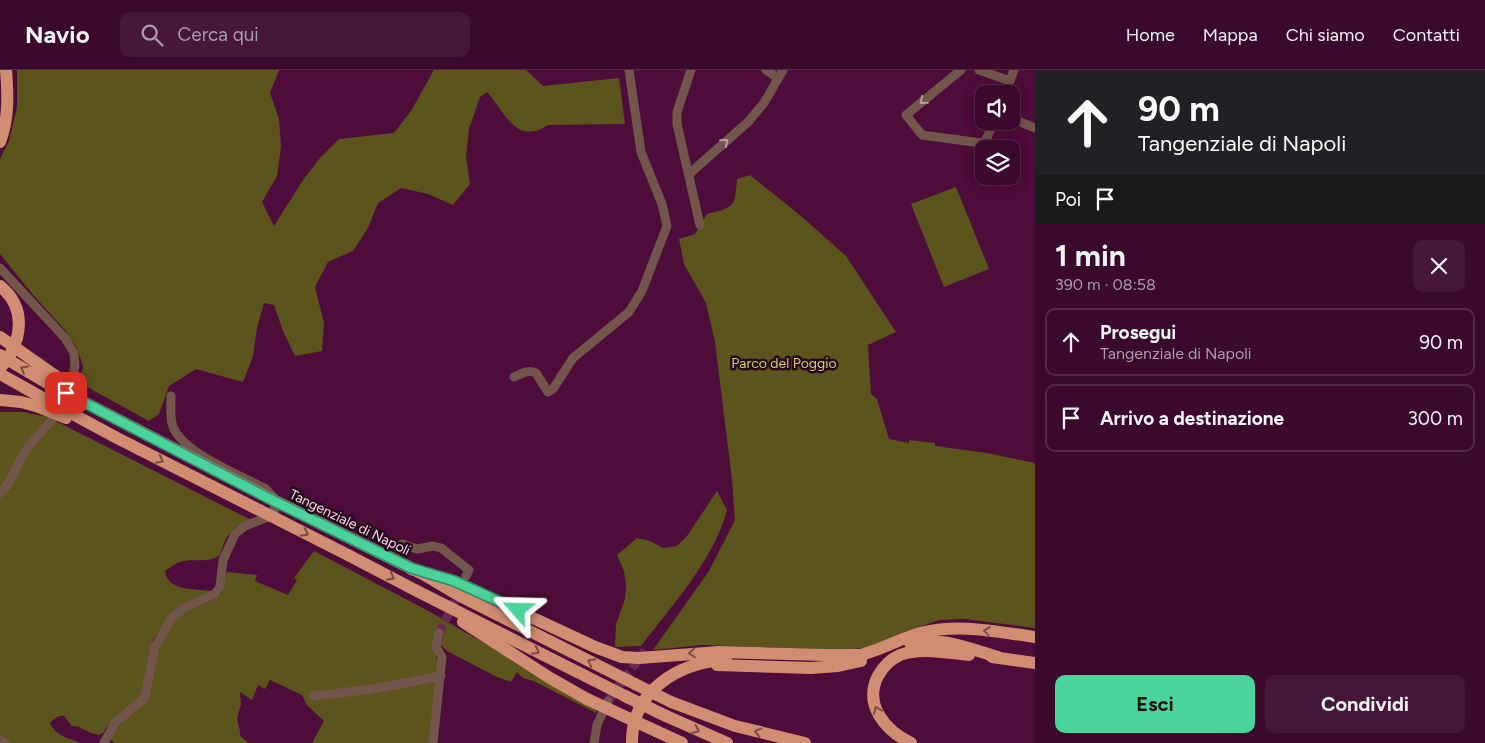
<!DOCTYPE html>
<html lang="it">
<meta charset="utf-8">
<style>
body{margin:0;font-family:Figtree,sans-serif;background:#451738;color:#f1f3f6;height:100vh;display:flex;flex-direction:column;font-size:19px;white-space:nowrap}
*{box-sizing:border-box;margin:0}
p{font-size:16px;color:#ab9aa9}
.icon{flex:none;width:28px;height:28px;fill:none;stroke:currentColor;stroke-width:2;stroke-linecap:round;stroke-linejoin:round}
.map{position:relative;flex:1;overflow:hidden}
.side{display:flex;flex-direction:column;background:#3a092c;width:450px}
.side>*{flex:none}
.hud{background:#202124;color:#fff;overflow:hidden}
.fabs{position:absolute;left:975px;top:15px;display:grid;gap:10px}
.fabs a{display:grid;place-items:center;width:45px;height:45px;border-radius:10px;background:#3a092c;box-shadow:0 2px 12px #0003,0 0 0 1px #542a48;font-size:25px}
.pin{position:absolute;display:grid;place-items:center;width:42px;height:42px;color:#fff;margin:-21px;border-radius:10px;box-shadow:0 2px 8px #0006}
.me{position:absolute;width:55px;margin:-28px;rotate:295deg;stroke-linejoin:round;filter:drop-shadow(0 0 4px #0008)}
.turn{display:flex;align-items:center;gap:18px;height:105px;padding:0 20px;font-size:22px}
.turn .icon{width:65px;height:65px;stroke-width:2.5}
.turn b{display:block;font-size:35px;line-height:42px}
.then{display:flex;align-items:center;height:48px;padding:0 20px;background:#0003;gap:10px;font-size:19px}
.round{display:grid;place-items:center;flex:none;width:52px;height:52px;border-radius:10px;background:#451738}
.head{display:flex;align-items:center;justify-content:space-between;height:85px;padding:0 20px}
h1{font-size:30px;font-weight:700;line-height:38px}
.action{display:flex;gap:10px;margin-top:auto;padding:10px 20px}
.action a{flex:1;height:58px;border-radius:10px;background:#4ad49c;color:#111;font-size:20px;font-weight:700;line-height:58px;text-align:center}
.action a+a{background:#451738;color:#f1f3f6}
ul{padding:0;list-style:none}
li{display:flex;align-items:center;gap:15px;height:68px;margin:0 10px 8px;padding:0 10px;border:2px solid #542a48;border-radius:10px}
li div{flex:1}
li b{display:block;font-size:19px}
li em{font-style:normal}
header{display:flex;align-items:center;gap:30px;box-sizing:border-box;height:70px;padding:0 25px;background:#3a092c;border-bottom:1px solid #542a48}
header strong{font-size:24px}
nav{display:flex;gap:28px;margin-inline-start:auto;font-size:18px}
.search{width:350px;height:45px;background:#451738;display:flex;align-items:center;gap:12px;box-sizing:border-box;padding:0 18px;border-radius:10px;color:#ab9aa9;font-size:19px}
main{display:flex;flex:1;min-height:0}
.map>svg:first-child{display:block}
.green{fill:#5b541c}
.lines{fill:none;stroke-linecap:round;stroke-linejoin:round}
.minor-tunnel{stroke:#682a55;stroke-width:9;stroke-dasharray:9 4.5;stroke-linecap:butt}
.minor{stroke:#72564b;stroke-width:9}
.highway{stroke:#d18d71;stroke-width:12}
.highway-bridge{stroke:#d18d71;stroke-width:12}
.oneway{stroke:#be9ba3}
.oneway2{stroke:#7a4b46}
.route-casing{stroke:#308a65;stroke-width:12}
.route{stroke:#4ad49c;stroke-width:9}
.labels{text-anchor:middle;stroke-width:5;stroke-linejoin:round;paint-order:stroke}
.park-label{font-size:14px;fill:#d9cd69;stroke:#24091b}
.street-label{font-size:14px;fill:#fcd4eb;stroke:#24091b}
</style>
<header>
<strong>Navio</strong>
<div class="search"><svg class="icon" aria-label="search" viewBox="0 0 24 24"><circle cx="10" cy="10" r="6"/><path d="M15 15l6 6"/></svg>Cerca qui</div>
<nav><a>Home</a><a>Mappa</a><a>Chi siamo</a><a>Contatti</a></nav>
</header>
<main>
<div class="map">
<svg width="1035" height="673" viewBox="0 0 1035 673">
<rect width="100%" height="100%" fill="#4e0c3a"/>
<!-- green -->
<g class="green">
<path d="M17 0H279L270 23 279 49 281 77 277 106 262 132 274 156 303 110 320 88 339 69 394 63 411 41 434 0H526L543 16 619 8 625 54 548 55C516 76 505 42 487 22L480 27 469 59 466 87 470 114 453 135 428 124 401 118 378 133 368 158 353 181 328 192 315 217 324 253 322 281 295 286 283 261 274 235 264 233 257 258 253 286 243 312 196 299 169 316 159 344 149 351 80 313 83 296 77 278 66 261 34 226 0 184V89L9 71 17 37Z"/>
<path d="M750 105 801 146 846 186 896 262 868 275 871 324 877 329 889 369 909 373V370L935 373V376L987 383 1035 393V558L965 549 940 550 906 561 870 577 845 580 702 575 653 580 709 501 735 450 732 410 715 272 706 233 684 194 679 169 695 164 707 144C734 137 735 138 737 109Z"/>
<path d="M956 117 989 199 944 217 911 134Z"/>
<path d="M0 342H24L48 347 251 450C231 457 226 465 220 485 210 493 196 489 184 491 177 492 171 497 165 501 167 522 198 519 214 521L171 545 153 570 140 629 108 655 103 663 99 665 91 663 79 657 72 656 64 646C59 645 54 649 50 653 56 666 68 668 81 673H0Z"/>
<path d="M717 421 727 440C715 488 671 537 641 576L615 577 616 554 625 529 626 515 624 501 617 485 637 468 650 471 663 478 677 476 687 466Z"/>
<path d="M314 481 423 538 597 638 596 643 534 611 523 608 517 602 511 612 497 607 447 581 441 575 444 564 437 560 433 576 438 595 430 673H312L324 651 307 635 302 625 270 610 265 619 258 615 252 630 240 622 241 634 237 648 240 661V666L249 673H114L110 668 118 657 144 632 157 583 172 553 181 544 215 529 222 523 227 502 257 505 255 511 288 525 297 510 294 508Z"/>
</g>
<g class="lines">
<!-- minor-tunnel -->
<g class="minor-tunnel">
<path d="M439 563 460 521"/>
<path d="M608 631 647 578"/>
</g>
<!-- minor -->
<g class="minor">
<path d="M691 0 677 42V54L700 155"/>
<path d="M766 0 778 8"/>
<path d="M961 0 906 45 922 65 981 73 986 70 994 51"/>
<path d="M979 0 1010 11"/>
<path d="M1005 24 1014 0"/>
<path d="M1011 48 1035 58"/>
<path d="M689 104 748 52 764 33 783 0"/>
<path d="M0 198 65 268 74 283 75 296 72 309"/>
<path d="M514 307C521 304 528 299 536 303L548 322 553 319 573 288 629 242 642 221 667 156 662 134 641 82 629 0"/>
<path d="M0 423C13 411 15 398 24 383 32 371 42 361 52 350"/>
<path d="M402 474 417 479 433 476 441 478 469 500 466 506"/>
<path d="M313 626 374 619 441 606"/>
<path d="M0 670 5 673"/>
<path d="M104 673 115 653 142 630 145 626 155 577 171 549 184 538 215 524 220 517 223 490 235 464 245 456 268 447 275 439 274 428 266 419C242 406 177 381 172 353 170 345 171 335 171 326"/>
<path d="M433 673 442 587 436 577 439 563"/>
<path d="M594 673 597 655 608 631"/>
</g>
<!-- highway -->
<g class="highway">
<path d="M0 72C9 48 8 25 6 0"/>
<path d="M0 216C17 230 22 248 17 268"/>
<path d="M0 267 54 305"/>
<path d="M0 285 49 314"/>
<path d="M0 304 43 328"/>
<path d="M0 330 21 332 36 336"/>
<path d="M354 470 423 504 462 527 635 614"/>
<path d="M348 485 415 520 625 626"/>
<path d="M411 499 454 511 595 577 622 587 639 588 719 582 825 585H863"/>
<path d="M463 552 550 608 587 629"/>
<path d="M910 573C941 566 970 579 998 587"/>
<path d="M855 586C878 582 898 569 920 563 958 553 997 562 1035 567"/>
<path d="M992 587 1035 593"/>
<path d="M717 595 811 598 838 596 861 591"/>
<path d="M671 632 735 656 805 673"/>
<path d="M666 646 727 673"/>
<path d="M656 661 682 673"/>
<path d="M632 673C631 622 679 591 726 590"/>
<path d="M911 673C886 661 863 635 878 606 883 597 891 589 900 585 921 577 947 583 969 585"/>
</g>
<!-- highway-bridge -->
<g class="highway-bridge">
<path d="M0 298 9 288 17 268"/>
<path d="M54 305 75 320"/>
<path d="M49 314 267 427 354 470"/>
<path d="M43 328 117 368 348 485"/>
<path d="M36 336 66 348"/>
<path d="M635 614 671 632"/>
<path d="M625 626 666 646"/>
<path d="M587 629 656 661"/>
</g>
</g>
<!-- one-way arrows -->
<defs><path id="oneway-chevron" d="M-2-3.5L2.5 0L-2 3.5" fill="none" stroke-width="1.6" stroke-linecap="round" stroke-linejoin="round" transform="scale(1.25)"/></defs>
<g class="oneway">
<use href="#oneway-chevron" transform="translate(923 31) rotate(140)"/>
<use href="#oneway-chevron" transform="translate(725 72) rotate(-41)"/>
</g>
<g class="oneway2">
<use href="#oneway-chevron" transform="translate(24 299) rotate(-150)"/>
<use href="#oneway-chevron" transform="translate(160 390) rotate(27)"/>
<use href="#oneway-chevron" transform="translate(305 463) rotate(27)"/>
<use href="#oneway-chevron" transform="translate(391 507) rotate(28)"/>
<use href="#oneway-chevron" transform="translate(987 561) rotate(-173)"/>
<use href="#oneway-chevron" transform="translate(536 581) rotate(27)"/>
<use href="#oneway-chevron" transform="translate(692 583) rotate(176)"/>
<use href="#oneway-chevron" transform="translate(591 592) rotate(-153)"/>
<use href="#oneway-chevron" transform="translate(877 640) rotate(-112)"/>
<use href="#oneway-chevron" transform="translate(696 660) rotate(25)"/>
<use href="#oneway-chevron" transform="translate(758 662) rotate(-165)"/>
</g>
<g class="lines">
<!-- route casing -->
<g class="route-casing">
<path id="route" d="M66 323 268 428 411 498 454 511 518 540"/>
</g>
<!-- route -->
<use href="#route" class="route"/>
</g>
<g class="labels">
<!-- park labels -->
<g class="park-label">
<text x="784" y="298">Parco del Poggio</text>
</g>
<!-- street labels -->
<g class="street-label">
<text transform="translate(350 452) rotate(26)" y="5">Tangenziale di Napoli</text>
</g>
</g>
</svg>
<div class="fabs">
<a><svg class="icon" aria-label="sound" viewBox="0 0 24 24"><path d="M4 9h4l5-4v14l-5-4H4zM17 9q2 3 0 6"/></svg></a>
<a><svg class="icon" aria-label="layers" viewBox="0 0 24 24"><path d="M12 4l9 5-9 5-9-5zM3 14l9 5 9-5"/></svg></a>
</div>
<div class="pin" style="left:66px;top:323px;background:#d93025"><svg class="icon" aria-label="arrive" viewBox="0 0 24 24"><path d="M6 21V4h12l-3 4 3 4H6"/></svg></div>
<svg class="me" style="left:518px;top:540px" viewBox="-20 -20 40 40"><path d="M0-17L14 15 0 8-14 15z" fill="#4ad49c" stroke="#fff" stroke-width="4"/></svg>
</div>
<section class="side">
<div class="hud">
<div class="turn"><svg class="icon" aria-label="ahead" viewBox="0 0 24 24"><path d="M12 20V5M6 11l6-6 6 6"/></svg><div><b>90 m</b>Tangenziale di Napoli</div></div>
<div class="then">Poi<svg class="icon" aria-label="arrive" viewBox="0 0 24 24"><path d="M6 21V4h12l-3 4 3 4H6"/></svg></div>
</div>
<div class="head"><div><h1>1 min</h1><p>390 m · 08:58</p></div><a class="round"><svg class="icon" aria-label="close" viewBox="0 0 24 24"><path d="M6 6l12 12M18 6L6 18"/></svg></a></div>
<ul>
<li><svg class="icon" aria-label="ahead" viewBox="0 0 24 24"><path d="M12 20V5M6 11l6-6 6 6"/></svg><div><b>Prosegui</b><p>Tangenziale di Napoli</p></div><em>90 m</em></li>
<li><svg class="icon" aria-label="arrive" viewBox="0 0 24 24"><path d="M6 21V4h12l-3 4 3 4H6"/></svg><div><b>Arrivo a destinazione</b></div><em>300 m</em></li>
</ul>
<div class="action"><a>Esci</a><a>Condividi</a></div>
</section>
</main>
